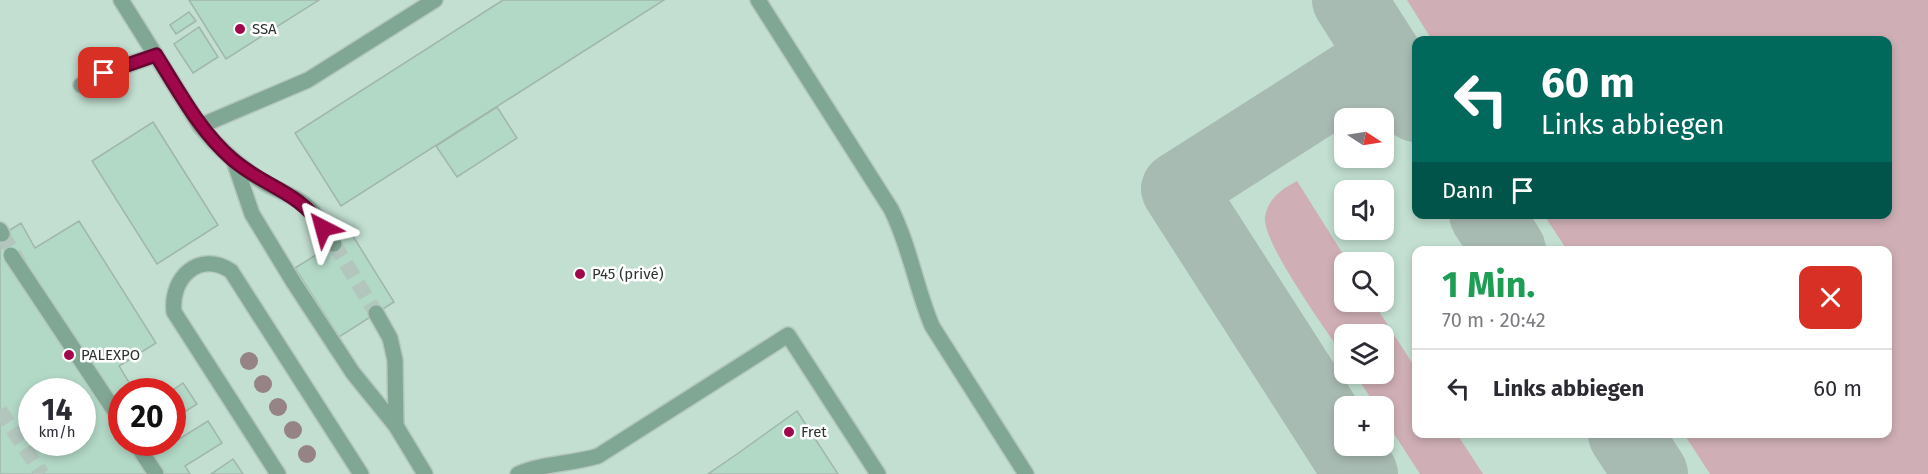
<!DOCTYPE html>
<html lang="de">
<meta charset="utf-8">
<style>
body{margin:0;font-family:"Fira Sans",sans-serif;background:#f2f2f3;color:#2b2b33;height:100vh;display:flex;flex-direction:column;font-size:22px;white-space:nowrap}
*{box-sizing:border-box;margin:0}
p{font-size:20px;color:#7c7c81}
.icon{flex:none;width:33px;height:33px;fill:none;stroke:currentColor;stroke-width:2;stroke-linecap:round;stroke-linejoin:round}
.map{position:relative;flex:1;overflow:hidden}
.drawer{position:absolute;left:1412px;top:246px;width:480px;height:192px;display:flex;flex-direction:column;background:#fff;border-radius:12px;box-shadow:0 3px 9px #0003}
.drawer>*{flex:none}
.hud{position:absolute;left:1412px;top:36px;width:480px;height:183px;border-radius:12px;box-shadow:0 3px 9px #0003;background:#00695c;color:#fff;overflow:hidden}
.needle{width:39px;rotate:102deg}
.controls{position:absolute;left:1334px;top:108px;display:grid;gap:12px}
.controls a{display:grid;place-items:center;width:60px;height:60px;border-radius:12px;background:#fff;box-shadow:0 3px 9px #0003;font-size:30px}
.speed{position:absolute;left:18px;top:378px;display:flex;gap:12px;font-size:30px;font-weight:700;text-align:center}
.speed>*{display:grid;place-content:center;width:78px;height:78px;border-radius:50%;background:#fff;box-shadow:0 3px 9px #0003;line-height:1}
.speed small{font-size:15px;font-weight:400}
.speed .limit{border:9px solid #d22;background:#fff;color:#111}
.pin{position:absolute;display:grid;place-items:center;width:51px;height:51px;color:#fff;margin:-26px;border-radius:12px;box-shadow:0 3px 9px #0006}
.me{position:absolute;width:66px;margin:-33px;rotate:321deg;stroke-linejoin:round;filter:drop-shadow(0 0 4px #0008)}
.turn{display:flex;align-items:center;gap:21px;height:126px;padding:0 30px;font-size:27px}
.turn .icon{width:78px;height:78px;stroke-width:2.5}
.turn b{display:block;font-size:42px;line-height:51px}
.then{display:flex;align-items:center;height:57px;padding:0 30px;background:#0003;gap:12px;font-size:22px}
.round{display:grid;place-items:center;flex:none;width:63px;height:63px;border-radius:12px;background:#f2f2f3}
.head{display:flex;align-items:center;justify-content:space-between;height:102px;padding:0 30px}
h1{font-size:36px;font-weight:700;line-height:45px;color:#1e9e55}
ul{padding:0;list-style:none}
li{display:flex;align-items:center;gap:18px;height:78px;padding:0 30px;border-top:2px solid #e1e1e2}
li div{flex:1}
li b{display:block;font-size:22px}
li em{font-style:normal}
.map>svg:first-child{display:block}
.built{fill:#c2dfd1;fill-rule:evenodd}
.green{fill:#cfafb5}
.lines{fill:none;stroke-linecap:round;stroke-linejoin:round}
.taxiway{stroke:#a8bbb2;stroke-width:74}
.building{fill:#b2d8c6;stroke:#a1b6ac;stroke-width:1.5;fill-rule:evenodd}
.minor-tunnel{stroke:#b3c6be;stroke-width:15;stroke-dasharray:15 8;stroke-linecap:butt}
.major-tunnel{stroke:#b3c6be;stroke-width:15;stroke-dasharray:15 8;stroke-linecap:butt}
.minor-casing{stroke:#b3c6be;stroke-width:18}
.minor{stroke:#80a694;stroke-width:15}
.minor-bridge-casing{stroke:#b3c6be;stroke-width:18;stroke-linecap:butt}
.minor-bridge{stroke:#80a694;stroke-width:15}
.tree{fill:#968386}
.route-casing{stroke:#680531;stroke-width:15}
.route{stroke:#a0084b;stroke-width:10}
.poi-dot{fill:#a0084b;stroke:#fff;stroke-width:2}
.labels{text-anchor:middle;stroke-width:5;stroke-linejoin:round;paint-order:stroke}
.poi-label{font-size:15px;fill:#2c3430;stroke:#fff;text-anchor:start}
</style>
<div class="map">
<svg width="1928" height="474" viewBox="0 0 1928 474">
<rect width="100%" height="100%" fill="#d5ebe1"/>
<!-- built -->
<path class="built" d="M0 0H1928V474H0ZM1416 40H1887V214H1416ZM1344 118H1383V158H1344ZM1344 190H1383V230H1344ZM1416 250H1887V434H1416ZM1344 262H1383V302H1344ZM1344 334H1383V374H1344ZM32 392H82V442H32ZM122 392H172V442H122ZM1344 406H1383V446H1344Z"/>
<!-- green -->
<g class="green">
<path d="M1407 0H1928V474H1710L1684 434H1887V250H1567L1544 215 1887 214V40H1432Z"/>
<path d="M1297 181 1348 262H1344V302H1373L1416 369V434H1457L1483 474H1420L1383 417V406H1376L1355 374H1383V334H1344V357C1328 332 1262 243 1265 217 1268 198 1282 189 1297 181Z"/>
</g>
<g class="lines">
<!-- taxiway -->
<g class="taxiway">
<path d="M1349 0 1416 105"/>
<path d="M1486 214 1509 250"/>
<path d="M1625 434 1651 474"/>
<path d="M1361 474 1178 189 1385 57"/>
</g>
</g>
<!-- building -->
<g class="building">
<path d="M189 0H319L226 59Z"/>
<path d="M503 0H664L341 206 295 133Z"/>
<path d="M189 12 196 21 176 34 170 25Z"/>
<path d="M199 27 218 57 193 73 174 44Z"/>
<path d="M497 107 517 138 457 177 436 146Z"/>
<path d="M153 122 218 225 157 264 92 161Z"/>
<path d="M79 221 156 343 119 366 135 392H122V442L171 444 208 421 222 443 185 466 190 474H0V236L21 223 35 248ZM32 392H82V442H32Z"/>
<path d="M351 233 394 302 339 337 295 268Z"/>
<path d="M183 383 197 404 172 420V392H170Z"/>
<path d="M797 411 838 474H708L737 454Z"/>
<path d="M233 459 243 474H211Z"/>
</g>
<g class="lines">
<!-- minor-tunnel -->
<g class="minor-tunnel">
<path d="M2 234 20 264"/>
<path d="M334 244 376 313"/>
</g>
<!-- major-tunnel -->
<path class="major-tunnel" d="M0 410 42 474"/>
<!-- minor casing -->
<g class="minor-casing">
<g id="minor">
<path d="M121 0 200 126C219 149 241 168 266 184 282 193 297 196 310 209 320 218 327 233 334 244"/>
<path d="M758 0 891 209C910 247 916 288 932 326L1026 474"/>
<path d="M81 85 104 73 156 55"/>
<path d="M200 126 308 80 435 0"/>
<path d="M234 161 252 214 294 283 353 373 396 426 425 474"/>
<path d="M0 230 2 234"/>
<path d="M376 313 390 338 395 360 396 426"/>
<path d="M135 442 156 474"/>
<path d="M278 474 174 312C170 278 199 250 231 271L361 474"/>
<path d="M518 474C543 463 572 464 598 456L788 335 878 474"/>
</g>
</g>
<!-- minor -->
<use href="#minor" class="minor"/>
<!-- minor-bridge casing -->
<g class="minor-bridge-casing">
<path id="minor-bridge" d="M11 255 122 422"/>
</g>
<!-- minor-bridge -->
<use href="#minor-bridge" class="minor-bridge"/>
</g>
<!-- trees -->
<g class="tree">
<circle cx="249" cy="361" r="9"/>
<circle cx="263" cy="384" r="9"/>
<circle cx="278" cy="407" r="9"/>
<circle cx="293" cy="430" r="9"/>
<circle cx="307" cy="454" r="9"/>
</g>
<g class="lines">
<!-- route casing -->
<g class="route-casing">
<path id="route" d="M104 73 156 55C179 91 199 130 232 159 264 187 299 191 323 228"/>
</g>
<!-- route -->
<use href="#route" class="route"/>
</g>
<!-- markers -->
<g class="poi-dot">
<circle cx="240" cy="29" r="6"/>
<circle cx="580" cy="274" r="6"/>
<circle cx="69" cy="355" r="6"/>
<circle cx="789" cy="432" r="6"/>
</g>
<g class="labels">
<!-- poi labels -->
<g class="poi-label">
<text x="252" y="34">SSA</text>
<text x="592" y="279">P45 (privé)</text>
<text x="81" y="360">PALEXPO</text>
<text x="801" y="437">Fret</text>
</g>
</g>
</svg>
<div class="controls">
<a><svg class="needle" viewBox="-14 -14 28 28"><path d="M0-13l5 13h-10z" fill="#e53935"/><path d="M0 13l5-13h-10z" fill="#7c7c81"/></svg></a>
<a><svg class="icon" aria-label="sound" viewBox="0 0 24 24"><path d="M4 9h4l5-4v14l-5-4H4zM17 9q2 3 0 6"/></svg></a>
<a><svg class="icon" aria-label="search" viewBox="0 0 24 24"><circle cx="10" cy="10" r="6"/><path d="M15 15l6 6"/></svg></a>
<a><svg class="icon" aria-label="layers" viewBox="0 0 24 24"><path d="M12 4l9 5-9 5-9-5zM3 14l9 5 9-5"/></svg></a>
<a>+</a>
</div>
<div class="speed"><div>14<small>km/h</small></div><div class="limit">20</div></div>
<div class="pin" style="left:104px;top:73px;background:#d93025"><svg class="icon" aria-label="arrive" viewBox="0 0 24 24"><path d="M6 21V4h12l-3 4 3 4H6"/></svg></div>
<svg class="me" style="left:323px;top:228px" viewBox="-20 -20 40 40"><path d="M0-17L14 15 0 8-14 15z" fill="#a0084b" stroke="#fff" stroke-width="4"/></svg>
<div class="hud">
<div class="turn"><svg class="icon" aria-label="left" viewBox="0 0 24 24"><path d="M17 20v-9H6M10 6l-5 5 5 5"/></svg><div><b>60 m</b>Links abbiegen</div></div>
<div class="then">Dann<svg class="icon" aria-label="arrive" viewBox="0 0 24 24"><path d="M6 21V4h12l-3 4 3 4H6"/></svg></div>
</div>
<section class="drawer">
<div class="head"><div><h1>1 Min.</h1><p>70 m · 20:42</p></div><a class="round" style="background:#d93025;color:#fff"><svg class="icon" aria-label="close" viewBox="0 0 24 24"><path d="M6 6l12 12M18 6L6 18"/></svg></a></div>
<ul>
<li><svg class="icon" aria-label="left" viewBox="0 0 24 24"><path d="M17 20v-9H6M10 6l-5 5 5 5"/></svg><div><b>Links abbiegen</b></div><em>60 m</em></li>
</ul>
</section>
</div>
